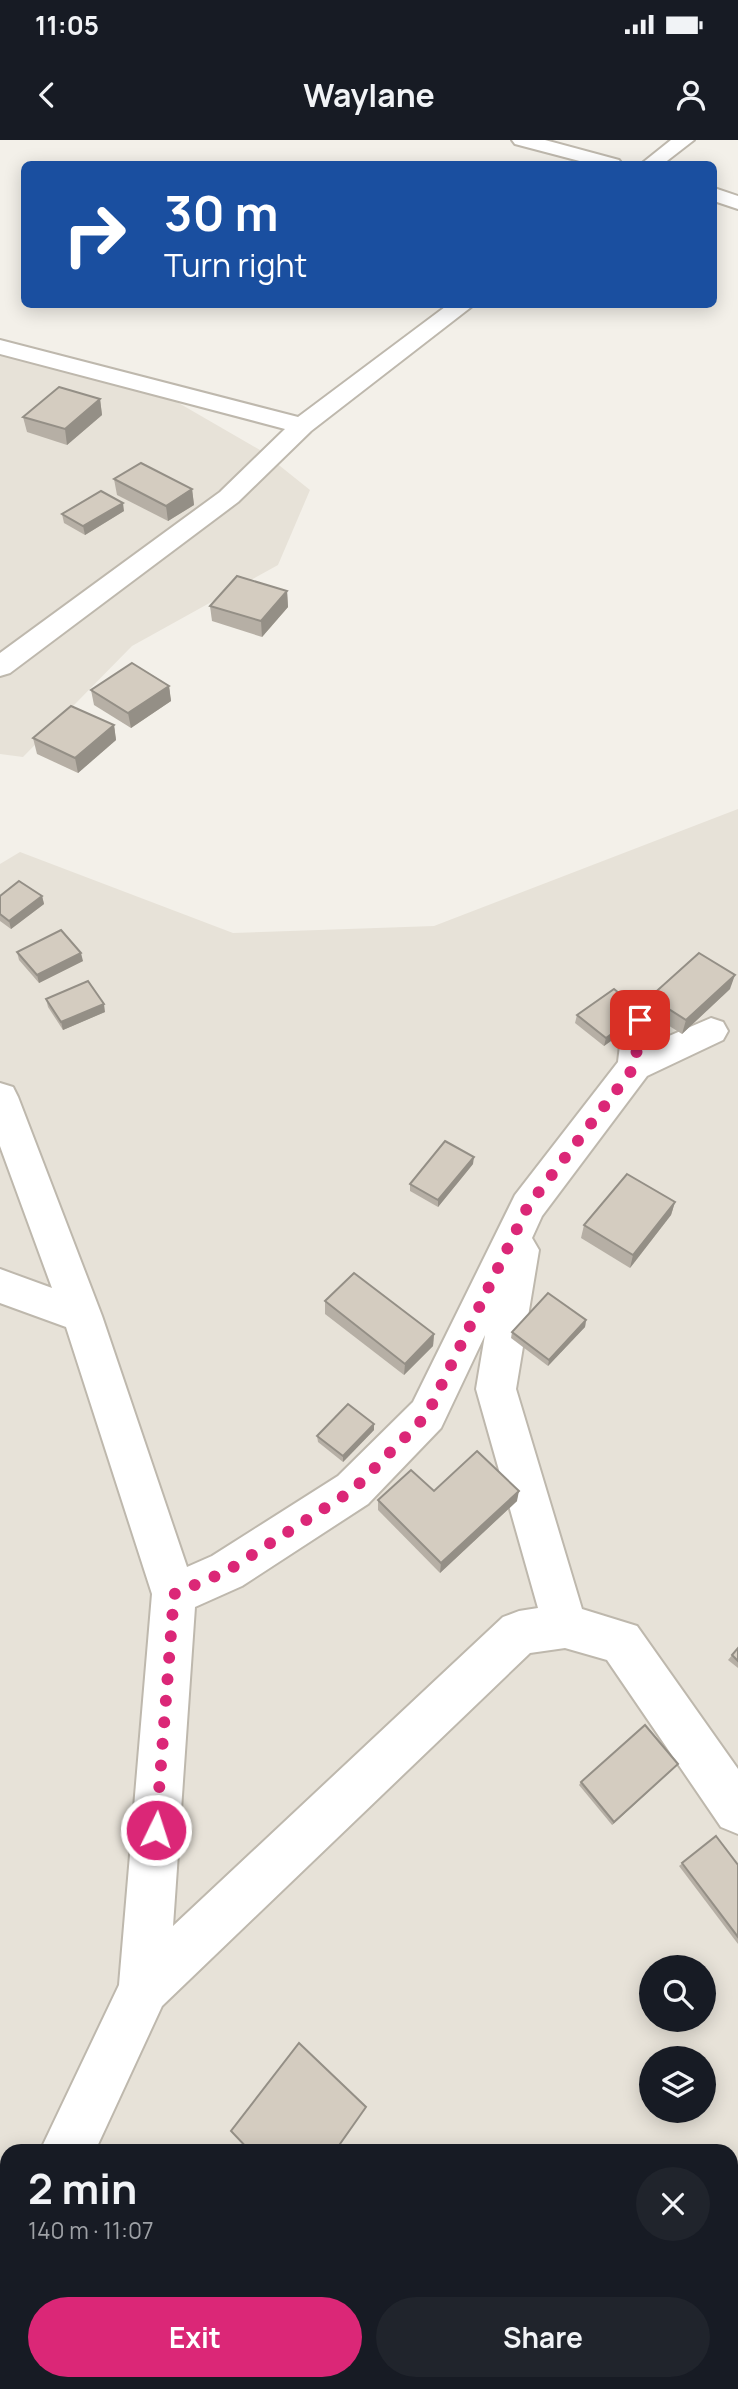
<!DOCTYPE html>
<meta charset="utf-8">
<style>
body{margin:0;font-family:Manrope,sans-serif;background:#20242c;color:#f1f3f6;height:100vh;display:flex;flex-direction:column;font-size:26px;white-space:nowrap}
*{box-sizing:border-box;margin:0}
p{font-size:23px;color:#9ea1a6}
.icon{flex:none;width:38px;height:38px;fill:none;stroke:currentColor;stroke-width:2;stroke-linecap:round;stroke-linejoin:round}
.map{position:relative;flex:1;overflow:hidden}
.panel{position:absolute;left:0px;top:2004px;width:738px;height:247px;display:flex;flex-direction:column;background:#171b24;border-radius:21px 21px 0 0;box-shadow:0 4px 18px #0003}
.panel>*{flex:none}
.hud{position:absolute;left:21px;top:21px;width:696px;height:147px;border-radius:10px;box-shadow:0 4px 18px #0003;background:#1a4fa0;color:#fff;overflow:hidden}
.tools{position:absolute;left:639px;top:1815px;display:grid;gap:14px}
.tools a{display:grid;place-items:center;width:77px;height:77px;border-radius:50%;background:#171b24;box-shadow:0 4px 18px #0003;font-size:35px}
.pin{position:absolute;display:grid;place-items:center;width:60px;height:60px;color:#fff;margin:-30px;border-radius:14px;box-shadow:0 4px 10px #0006}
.me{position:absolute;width:77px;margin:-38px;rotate:4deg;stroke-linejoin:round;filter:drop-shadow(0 0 5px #0008)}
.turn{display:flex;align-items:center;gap:24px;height:147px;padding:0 28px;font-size:32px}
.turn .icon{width:91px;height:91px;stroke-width:2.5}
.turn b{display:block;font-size:49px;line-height:60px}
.round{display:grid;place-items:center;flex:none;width:74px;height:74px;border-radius:37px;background:#20242c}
.overview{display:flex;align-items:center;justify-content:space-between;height:119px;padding:0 28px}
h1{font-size:42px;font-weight:700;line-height:52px}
.button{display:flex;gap:14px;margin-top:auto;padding:14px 28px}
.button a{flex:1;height:80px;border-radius:42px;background:#db2777;color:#fff;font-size:28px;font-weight:700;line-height:80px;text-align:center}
.button a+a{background:#20242c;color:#f1f3f6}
.status{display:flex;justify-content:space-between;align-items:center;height:49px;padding:0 35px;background:#171b24;direction:ltr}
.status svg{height:19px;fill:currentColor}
header{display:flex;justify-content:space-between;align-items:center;height:91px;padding:0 28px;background:#171b24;font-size:32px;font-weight:700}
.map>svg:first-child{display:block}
.residential{fill:#e7e2d8;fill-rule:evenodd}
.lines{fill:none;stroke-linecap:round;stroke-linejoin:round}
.minor-casing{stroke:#beb8ad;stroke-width:4}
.minor{fill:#fff;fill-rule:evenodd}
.wall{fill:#b6afa5}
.shaded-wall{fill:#948f86}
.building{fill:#d4ccc0;stroke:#948f86;stroke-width:2}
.route{stroke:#db2777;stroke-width:12;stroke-dasharray:0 21.6}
</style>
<div class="status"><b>11:05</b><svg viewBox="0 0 49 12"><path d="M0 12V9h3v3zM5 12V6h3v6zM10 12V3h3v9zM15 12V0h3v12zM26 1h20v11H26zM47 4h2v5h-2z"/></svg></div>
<header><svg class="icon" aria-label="back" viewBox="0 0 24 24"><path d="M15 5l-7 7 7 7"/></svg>Waylane<svg class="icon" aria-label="person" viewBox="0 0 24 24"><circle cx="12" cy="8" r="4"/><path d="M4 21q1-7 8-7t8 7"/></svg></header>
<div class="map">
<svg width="738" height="2249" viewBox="0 0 738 2249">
<rect width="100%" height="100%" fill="#f3f0e9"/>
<!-- residential -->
<g class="residential">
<path d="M0 215 170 258 260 310 310 350 278 425 132 506 23 617 0 614Z"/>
<path d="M738 669V2249H0V724L20 712 233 793 434 786ZM651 1827H704V1880H651ZM651 1918H704V1970H651ZM7 2011H732V2244H7Z"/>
</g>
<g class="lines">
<!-- minor casing -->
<g class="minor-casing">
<g id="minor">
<path d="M512 0H545L619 20 622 24H591L515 4Z"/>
<path d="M671 0H694L663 24H641Z"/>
<path d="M714 48 738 56V69L714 61Z"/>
<path d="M449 164H475L311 291 238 362 10 533 0 536V513L220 352 285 289 0 214V200L298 277Z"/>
<path d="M640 867 652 871 657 880 655 902 711 878 723 882 728 891 723 900 647 936 542 1076 532 1098 539 1110 516 1249 582 1469 637 1486 738 1629V1694L721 1687 607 1520 565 1508 530 1513 162 1866 95 2011H40L119 1845 152 1454 66 1187 0 1163V1129L52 1148 0 1006V943L13 947 18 957 102 1176 187 1427 212 1416 338 1336 413 1262 515 1055 618 922 623 880 628 871ZM485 1195 476 1249 538 1468 519 1471 503 1477 173 1786 195 1467 242 1446 368 1364 441 1288Z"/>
<path d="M7 2131V2204L0 2207V2134Z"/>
</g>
</g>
<!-- minor -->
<use href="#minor" class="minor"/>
</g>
<!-- wall -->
<g class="wall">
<path d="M100 259 102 275 67 305 27 292 23 277Z"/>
<path d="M114 339 192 349 194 365 168 381 117 355Z"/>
<path d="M124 371 85 395 64 383 62 374Z"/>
<path d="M287 451 288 467 262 497 212 481 210 466Z"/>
<path d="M169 546 171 561 131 588 94 565 91 550Z"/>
<path d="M114 585 116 600 78 633 37 614 33 598Z"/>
<path d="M0 756H42L44 764 11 789 0 781Z"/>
<path d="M17 812 83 821 39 843 19 820Z"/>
<path d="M730 849 682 894 647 872 650 857Z"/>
<path d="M46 859 105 872 63 890 48 867Z"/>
<path d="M577 875 640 880 604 906 575 883Z"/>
<path d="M473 1024 438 1067 410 1051V1044Z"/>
<path d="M675 1062 671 1075 630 1128 581 1098 584 1085Z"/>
<path d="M325 1161 434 1194 433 1206 404 1235 325 1174Z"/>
<path d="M586 1180 585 1187 548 1226 511 1198 512 1192Z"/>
<path d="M374 1290 343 1322 318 1302 317 1296Z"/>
<path d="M434 1351 517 1361 440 1433 378 1370V1360Z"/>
<path d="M738 1508V1528L728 1520Z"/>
<path d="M675 1627 612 1685 579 1645 581 1642Z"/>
<path d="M716 1696 738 1725V1804L679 1726Z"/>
</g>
<!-- shaded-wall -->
<g class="shaded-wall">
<path d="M100 259 102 275 67 305 65 289Z"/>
<path d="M192 349 194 365 168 381 166 366Z"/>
<path d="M123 363 124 371 85 395 83 386Z"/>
<path d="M287 451 288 467 262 497 261 481Z"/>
<path d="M169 546 171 561 131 588 128 573Z"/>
<path d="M114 585 116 600 78 633 75 618Z"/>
<path d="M42 756 44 764 11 789 9 781Z"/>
<path d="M81 813 83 821 39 843 37 835Z"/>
<path d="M735 835 730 849 682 894 686 880Z"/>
<path d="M104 864 105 872 63 890 61 882Z"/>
<path d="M642 872 640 880 604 906 606 898Z"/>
<path d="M474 1017 473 1024 438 1067V1060Z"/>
<path d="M675 1062 671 1075 630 1128 633 1115Z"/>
<path d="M586 1180 585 1187 548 1226 549 1220Z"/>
<path d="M434 1194 433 1206 404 1235 405 1224Z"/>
<path d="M374 1284V1290L343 1322V1316Z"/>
<path d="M519 1351 517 1361 440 1433 441 1423Z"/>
<path d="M678 1624 675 1627 612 1685 614 1682Z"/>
</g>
<!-- building -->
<g class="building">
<path d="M59 247 100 259 65 289 23 277Z"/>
<path d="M141 323 192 349 166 366 114 339Z"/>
<path d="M101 351 123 363 83 386 62 374Z"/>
<path d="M237 436 287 451 261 481 210 466Z"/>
<path d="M132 523 169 546 128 573 91 550Z"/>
<path d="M71 566 114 585 75 618 33 598Z"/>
<path d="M19 741 42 756 9 781 0 774V756Z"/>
<path d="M61 790 81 813 37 835 17 812Z"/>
<path d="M699 813 735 835 686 880 650 857Z"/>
<path d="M88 841 104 864 61 882 46 859Z"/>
<path d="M614 849 642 872 606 898 577 875Z"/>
<path d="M445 1001 474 1017 438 1060 410 1044Z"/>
<path d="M627 1034 675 1062 633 1115 584 1085Z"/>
<path d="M354 1133 434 1194 405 1224 325 1161Z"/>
<path d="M548 1153 586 1180 549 1220 512 1192Z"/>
<path d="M348 1264 374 1284 343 1316 317 1296Z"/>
<path d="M477 1311 519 1351 441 1423 378 1360 411 1330 434 1351Z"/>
<path d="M738 1508V1521L732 1515Z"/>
<path d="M645 1585 678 1624 614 1682 581 1642Z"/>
<path d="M716 1696 738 1725V1797L682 1723Z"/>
<path d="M299 1903 366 1967 335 2011H250L231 1991Z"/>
</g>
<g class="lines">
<!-- route -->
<path class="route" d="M156 1690 174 1454 227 1431 353 1350 427 1275 528 1066 635 926 640 880"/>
</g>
</svg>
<div class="tools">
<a><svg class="icon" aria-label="search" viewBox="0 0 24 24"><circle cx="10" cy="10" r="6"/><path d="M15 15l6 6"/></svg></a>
<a><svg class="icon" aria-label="layers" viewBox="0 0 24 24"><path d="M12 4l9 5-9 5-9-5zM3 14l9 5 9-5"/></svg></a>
</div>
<div class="pin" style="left:640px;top:880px;background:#d93025"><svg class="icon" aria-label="arrive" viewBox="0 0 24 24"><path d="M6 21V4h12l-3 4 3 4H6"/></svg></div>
<svg class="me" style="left:156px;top:1690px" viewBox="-20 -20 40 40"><circle r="17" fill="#db2777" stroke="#fff" stroke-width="3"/><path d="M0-11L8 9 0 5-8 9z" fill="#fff"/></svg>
<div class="hud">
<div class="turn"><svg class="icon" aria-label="right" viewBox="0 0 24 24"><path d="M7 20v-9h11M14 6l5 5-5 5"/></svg><div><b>30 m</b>Turn right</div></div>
</div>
<section class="panel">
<div class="overview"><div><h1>2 min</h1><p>140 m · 11:07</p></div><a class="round"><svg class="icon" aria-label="close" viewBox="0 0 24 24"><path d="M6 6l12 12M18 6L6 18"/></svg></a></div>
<div class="button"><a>Exit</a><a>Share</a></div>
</section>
</div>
